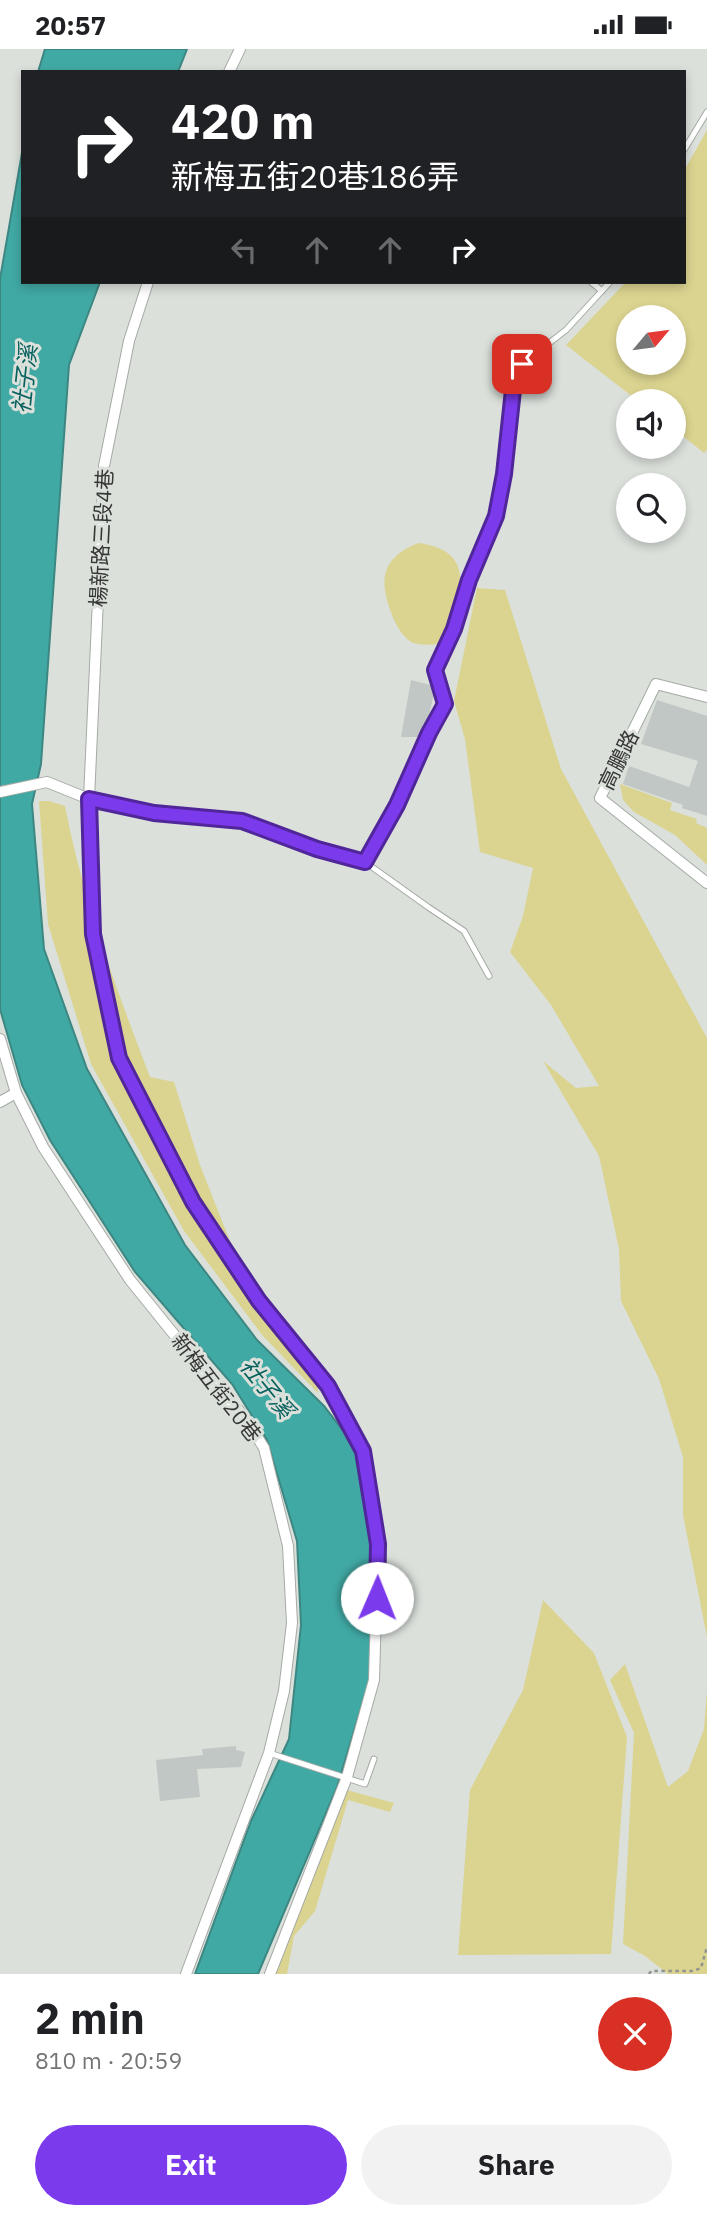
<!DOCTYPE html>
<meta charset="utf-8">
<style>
body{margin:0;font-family:"IBM Plex Sans","Noto Sans TC",sans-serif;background:#f2f2f2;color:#202124;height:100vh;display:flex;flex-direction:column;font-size:26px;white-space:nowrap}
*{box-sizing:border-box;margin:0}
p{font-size:23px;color:#757577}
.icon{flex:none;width:38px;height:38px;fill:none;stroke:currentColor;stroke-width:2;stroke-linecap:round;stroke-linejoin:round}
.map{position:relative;height:1925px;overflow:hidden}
.drawer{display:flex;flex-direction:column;background:#fff;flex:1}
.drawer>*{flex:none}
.guide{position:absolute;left:21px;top:21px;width:665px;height:214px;border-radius:0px;box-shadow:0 4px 10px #0003;background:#202124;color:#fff;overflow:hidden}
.needle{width:46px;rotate:61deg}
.fabs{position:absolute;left:616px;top:256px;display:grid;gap:14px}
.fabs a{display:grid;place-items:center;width:70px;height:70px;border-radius:50%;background:#fff;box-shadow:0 4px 10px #0003;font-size:35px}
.pin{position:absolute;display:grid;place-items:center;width:60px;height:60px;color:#fff;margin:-30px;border-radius:14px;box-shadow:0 4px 10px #0006}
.me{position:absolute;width:77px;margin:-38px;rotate:1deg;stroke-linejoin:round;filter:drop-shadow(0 0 5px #0008)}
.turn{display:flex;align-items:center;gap:24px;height:147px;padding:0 35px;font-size:32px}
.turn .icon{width:91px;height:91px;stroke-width:2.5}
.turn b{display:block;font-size:49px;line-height:60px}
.lanes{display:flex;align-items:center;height:66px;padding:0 35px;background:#0003;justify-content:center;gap:35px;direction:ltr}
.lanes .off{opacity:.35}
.round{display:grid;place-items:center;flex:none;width:74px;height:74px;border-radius:37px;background:#f2f2f2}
.summary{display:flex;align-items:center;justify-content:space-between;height:119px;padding:0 35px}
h1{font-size:42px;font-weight:700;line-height:52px}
.button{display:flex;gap:14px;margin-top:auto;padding:14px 35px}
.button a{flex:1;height:80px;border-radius:42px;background:#7c3aed;color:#fff;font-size:28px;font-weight:700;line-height:80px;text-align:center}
.button a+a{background:#f2f2f2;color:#202124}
.status{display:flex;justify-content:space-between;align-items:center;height:49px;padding:0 35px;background:#fff;direction:ltr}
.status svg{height:19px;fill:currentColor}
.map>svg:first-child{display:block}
.green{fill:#dbd490;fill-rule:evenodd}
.water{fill:#41a9a4;stroke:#3d8783;stroke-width:2}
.building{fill:#c0c7c4}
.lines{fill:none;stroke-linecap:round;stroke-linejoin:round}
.lane-casing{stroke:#a5aaa5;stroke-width:7}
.street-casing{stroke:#a5aaa5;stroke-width:12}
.path{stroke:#909390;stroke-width:2.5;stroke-dasharray:3.5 3.5;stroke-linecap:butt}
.lane{stroke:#fff;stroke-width:5}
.street{stroke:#fff;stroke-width:10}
.route-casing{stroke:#51269a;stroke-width:18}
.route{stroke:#7c3aed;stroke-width:12}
.labels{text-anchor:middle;stroke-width:6;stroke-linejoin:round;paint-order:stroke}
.street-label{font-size:21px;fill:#353735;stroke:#dbe0db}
.water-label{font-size:23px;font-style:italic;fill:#07615e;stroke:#dbe0db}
</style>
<div class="status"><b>20:57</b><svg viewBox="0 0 49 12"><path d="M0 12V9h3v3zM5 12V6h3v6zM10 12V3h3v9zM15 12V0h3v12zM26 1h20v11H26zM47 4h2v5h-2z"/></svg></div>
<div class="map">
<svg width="707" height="1925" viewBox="0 0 707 1925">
<rect width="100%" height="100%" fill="#dbe0db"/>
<!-- green -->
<g class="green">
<path d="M707 81V401L704 404 674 380V352H638L566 296 626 233H684V122ZM628 268H674V313H628Z"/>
<path d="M418 494C483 502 457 553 444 594 434 596 421 597 411 593 403 588 395 575 392 566 379 531 380 510 418 494Z"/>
<path d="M477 539 505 541 561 720 707 989V1588L683 1466V1408L659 1330 621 1252 619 1200 599 1107 543 1012 576 1039 599 1037 551 956 510 903 523 867 533 819 480 803 465 690 454 652Z"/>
<path d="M620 735 672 754 670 761 697 770 696 774 707 779V816L675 786 634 763 623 751Z"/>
<path d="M39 752H49L65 757C83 851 116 939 150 1028L174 1033 200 1116 254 1253 317 1331 318 1344 263 1287 184 1182 91 1015 48 875Z"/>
<path d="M543 1551 594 1604 627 1688 611 1905 458 1906 470 1741 523 1641Z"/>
<path d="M625 1615 668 1738 688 1722 704 1680 707 1642V1925H668L645 1907 623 1895 634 1684 610 1631Z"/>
<path d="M343 1740 394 1754 390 1763 348 1751 315 1862 294 1887 287 1925H264Z"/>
</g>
<!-- water -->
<g class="water">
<path d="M45 0H187L178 23H38Z"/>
<path d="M23 98V233H100L69 316 41 715 32 755 44 900 87 1020 185 1196 257 1291 324 1357 360 1404 374 1499 370 1629 337 1738 258 1925H195L251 1772 289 1690 301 1576 297 1492 267 1391 232 1335 135 1223 50 1091 22 1036 0 960V230Z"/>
</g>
<!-- building -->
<g class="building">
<path d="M411 631 434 637 435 640 426 679 422 688H401Z"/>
<path d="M657 651 707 667V767L682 759 683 756 623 735 629 717 689 738 698 712 641 695Z"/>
<path d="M236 1697V1701L245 1703 241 1718 197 1720 200 1748 160 1752 156 1711 203 1706 202 1700Z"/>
</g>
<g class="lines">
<!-- lane casing -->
<g class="lane-casing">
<g id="lane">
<path d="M684 101 707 63"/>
<path d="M591 233 602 242"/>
<path d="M89 750 154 764 242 772 317 800 365 813 397 756 429 684 445 655 435 620 454 580 469 531 496 467 504 425 513 341 522 315 566 281 610 233"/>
<path d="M365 813 428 858 464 882 489 927"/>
<path d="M269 1704 365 1735 374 1710"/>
</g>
</g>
<!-- street casing -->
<g class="street-casing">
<g id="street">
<path d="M229 23 240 0"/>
<path d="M148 233 129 292 104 417 89 750 93 885 119 1009 193 1153 259 1252 328 1337 363 1402 378 1495 374 1631 347 1728 270 1925"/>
<path d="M707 648 656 635 600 749 707 834"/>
<path d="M0 743 47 733 89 750"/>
<path d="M0 990 16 1044 43 1098 130 1231 218 1340 244 1367 264 1399 288 1497 292 1574 284 1642 269 1704 186 1925"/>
<path d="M0 1053 16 1044"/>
</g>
</g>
<!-- path -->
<path class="path" d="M649 1925 651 1922H693L701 1919 707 1898"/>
<!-- lane -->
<use href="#lane" class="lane"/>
<!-- street -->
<use href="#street" class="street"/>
</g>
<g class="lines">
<!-- route casing -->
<g class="route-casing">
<path id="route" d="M377 1549 378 1495 363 1402 328 1337 259 1252 193 1153 119 1009 93 885 89 750 154 764 242 772 317 800 365 813 397 756 429 684 445 655 435 621 454 580 469 531 496 467 504 425 513 341 522 315"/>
</g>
<!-- route -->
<use href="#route" class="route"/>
</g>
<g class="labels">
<!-- street labels -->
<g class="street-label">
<text transform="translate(102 489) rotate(-87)" y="7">楊新路三段4巷</text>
<text transform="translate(619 711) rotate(-64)" y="7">高鵬路</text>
<text transform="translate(216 1339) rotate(52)" y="7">新梅五街20巷</text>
</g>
<!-- water labels -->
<g class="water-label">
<text transform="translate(25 330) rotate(-84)" y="8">社子溪</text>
<text transform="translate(267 1339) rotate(51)" y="8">社子溪</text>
</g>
</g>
</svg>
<div class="fabs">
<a><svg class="needle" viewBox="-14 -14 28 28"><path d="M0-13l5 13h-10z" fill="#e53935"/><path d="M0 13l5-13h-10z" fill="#757577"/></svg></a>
<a><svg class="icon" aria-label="sound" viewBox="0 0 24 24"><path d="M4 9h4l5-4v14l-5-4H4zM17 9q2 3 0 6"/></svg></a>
<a><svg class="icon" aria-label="search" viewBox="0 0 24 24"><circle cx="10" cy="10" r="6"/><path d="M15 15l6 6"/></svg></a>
</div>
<div class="pin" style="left:522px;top:315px;background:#d93025"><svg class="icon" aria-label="arrive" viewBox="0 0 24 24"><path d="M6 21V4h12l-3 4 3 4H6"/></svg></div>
<svg class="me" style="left:377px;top:1549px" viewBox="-20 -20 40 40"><circle r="19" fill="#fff"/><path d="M0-13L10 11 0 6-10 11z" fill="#7c3aed"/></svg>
<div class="guide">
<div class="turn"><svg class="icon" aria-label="right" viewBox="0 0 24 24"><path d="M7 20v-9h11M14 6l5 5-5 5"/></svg><div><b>420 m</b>新梅五街20巷186弄</div></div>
<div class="lanes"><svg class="icon off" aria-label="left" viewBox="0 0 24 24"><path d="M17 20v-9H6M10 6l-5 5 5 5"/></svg><svg class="icon off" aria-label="ahead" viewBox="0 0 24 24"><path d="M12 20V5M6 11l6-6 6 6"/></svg><svg class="icon off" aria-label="ahead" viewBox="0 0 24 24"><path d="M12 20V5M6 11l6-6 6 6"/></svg><svg class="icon" aria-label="right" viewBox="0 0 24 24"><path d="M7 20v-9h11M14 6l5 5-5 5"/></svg></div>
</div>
</div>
<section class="drawer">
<div class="summary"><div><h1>2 min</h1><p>810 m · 20:59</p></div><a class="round" style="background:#d93025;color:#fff"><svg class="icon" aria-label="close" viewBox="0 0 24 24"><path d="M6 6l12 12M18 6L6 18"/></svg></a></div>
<div class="button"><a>Exit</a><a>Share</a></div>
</section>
